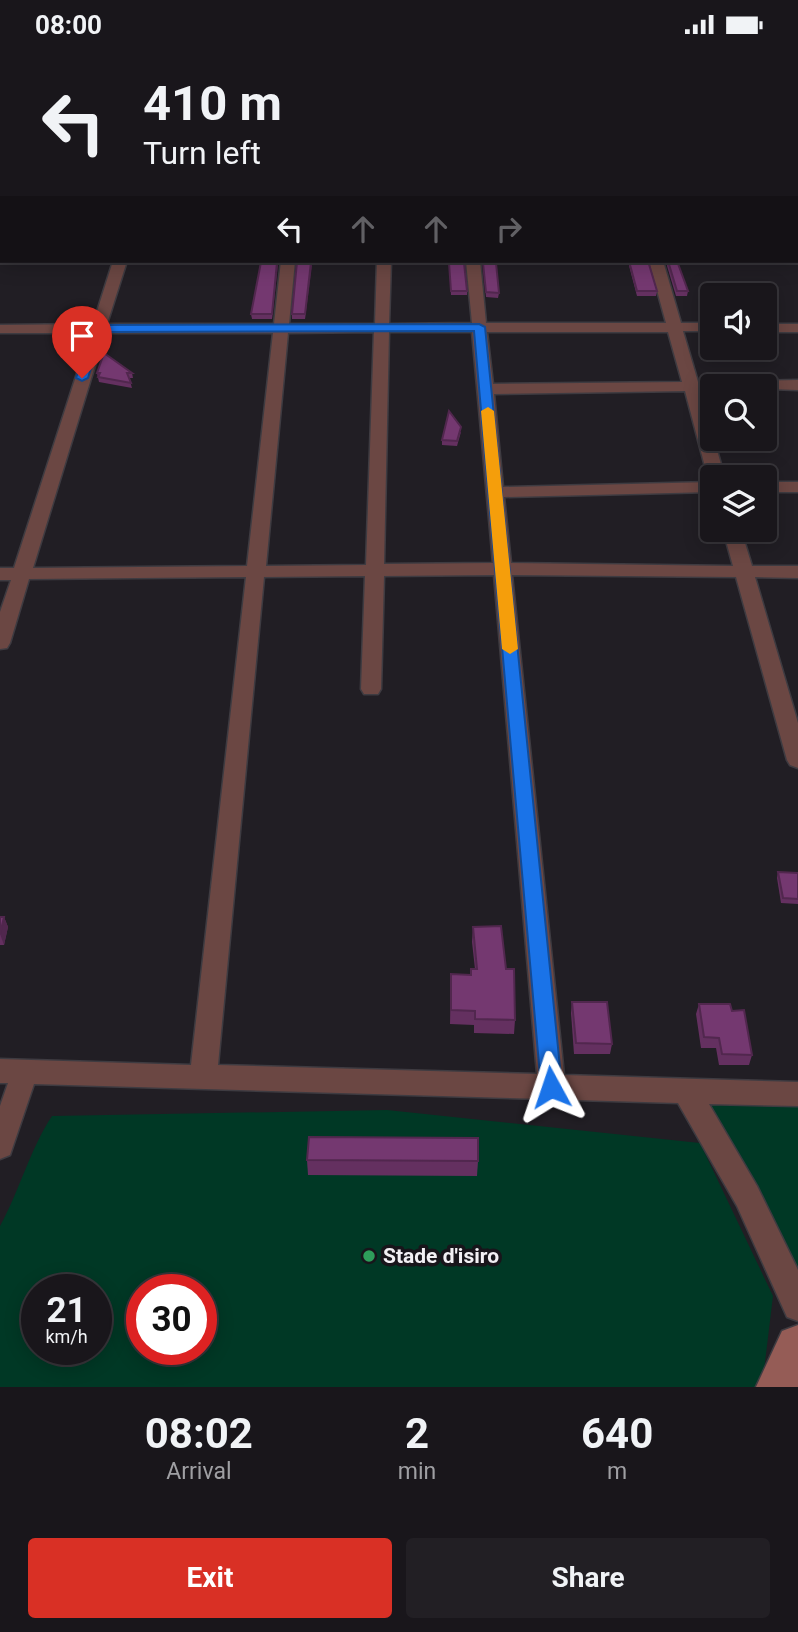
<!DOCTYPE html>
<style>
body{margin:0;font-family:Roboto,sans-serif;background:#221f24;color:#f1f3f6;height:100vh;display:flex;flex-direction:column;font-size:26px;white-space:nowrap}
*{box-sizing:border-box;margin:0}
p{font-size:23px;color:#9f9fa3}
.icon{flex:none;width:38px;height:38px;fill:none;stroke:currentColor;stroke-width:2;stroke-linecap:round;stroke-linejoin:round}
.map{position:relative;height:1338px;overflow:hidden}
.sheet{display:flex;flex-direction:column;background:#19161b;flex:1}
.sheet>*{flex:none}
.top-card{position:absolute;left:0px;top:0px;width:798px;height:214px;box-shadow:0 4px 18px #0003,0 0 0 2px #37353a;background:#19161b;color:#f1f3f6;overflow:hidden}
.fabs{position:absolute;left:700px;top:234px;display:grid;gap:14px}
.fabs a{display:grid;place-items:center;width:77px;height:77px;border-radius:7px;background:#19161b;box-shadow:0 4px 18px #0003,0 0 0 2px #37353a;font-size:35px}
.speed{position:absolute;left:21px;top:1225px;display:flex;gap:14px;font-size:35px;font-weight:700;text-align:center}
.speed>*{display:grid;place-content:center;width:91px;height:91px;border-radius:50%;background:#19161b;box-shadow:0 4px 18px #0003,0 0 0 2px #37353a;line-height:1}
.speed small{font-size:18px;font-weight:400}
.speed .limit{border:10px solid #d22;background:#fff;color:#111}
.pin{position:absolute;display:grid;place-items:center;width:60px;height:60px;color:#fff;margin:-72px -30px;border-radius:50% 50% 50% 0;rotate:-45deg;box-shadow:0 0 7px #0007}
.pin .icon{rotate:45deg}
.me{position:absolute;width:77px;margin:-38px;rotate:355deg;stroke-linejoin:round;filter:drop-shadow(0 0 5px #0008)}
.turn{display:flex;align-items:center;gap:24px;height:147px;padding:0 28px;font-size:32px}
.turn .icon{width:91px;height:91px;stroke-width:2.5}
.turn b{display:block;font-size:49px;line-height:60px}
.lanes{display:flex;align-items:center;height:66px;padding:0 28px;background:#0003;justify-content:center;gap:35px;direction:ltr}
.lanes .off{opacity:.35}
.eta{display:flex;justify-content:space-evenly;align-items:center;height:119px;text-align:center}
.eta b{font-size:42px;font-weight:700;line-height:49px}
.button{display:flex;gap:14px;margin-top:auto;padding:14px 28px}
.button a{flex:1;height:80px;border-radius:7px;background:#d93025;color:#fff;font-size:28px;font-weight:700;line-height:80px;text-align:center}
.button a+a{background:#221f24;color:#f1f3f6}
.status{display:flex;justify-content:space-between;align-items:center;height:49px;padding:0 35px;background:#19161b;direction:ltr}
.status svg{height:19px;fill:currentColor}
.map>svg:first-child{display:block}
.green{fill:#003825;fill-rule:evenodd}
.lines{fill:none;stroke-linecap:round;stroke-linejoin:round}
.minor-casing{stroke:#3e3b41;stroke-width:3}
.secondary-casing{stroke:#3e3b41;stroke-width:3}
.minor{fill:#6b4743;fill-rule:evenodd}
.secondary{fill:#955c56;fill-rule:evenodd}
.wall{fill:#643060}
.shaded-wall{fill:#51274e}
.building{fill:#743870;stroke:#51274e;stroke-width:2}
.route{fill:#1a73e8;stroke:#114b97;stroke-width:2}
.slow{fill:#f59e0b}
.leisure-dot{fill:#2e9e5b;stroke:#18151b;stroke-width:2.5}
.labels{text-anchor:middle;stroke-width:7;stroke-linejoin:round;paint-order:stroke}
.near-poi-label{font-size:21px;font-weight:bold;fill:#f2f0f4;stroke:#18151b;text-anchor:start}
</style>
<div class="status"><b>08:00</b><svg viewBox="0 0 49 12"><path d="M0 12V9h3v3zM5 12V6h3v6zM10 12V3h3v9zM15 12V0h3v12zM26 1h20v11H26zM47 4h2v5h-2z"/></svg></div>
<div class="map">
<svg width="798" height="1338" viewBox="0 0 798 1338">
<rect width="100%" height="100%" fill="#211e24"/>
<!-- green -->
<g class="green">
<path d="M699 1049 798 1053V1235Z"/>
<path d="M387 1061 700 1094 773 1247 762 1338H0V1177C20 1141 29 1102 52 1067ZM37 1241H96V1300H37ZM142 1241H201V1300H142Z"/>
</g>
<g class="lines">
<!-- minor casing -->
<g class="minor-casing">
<g id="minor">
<path d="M60 0H70L59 2Z"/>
<path d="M112 0H269L111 2Z"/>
<rect x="303" y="0" width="10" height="2"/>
<rect x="438" y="0" width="10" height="2"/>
<path d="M717 0H728L729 2H718Z"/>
<path d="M2 119V129L0 130V120Z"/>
<path d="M796 137 798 138V149L796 148Z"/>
<path d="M113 212H127L107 275H274L281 212H295L289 275H375L377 212H391L389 275 472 274 466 212H480L486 274H666L649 212H663L681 274H712V282H683L698 333 798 331V341L712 338V342H700L725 429H712V443L504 448 511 514 733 517 723 481H741L752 517H798V529L755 528 798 674V719L790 716 787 711 736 528 512 526 564 1026 798 1033V1057L709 1055 757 1137 798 1221V1272L787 1268 737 1157 678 1054 34 1035 10 1106 0 1110V1057L8 1034H0V1010L191 1016 246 528 29 530 10 594 7 599 0 600V563L11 531H0V519H14L90 284H0V276L93 275ZM374 283 366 516 266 517 288 284ZM389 283H472L493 514 384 515ZM487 283H668L682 333 493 335ZM105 284H273L247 517 33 519ZM685 342 708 429 712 433 503 438 494 345ZM494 526 537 1025 218 1016 264 528 365 527 361 640 364 645H378L381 640 384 527Z"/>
<rect x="765" y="275" width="33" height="8"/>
<rect x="765" y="433" width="33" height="10"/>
</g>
</g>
<!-- secondary casing -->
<g class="secondary-casing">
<path id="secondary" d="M798 1276V1338H756L782 1282Z"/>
</g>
<!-- minor -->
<use href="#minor" class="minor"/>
<!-- secondary -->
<use href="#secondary" class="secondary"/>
</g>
<!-- wall -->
<g class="wall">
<path d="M629 212 657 242 656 247H637L629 217Z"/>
<path d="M668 212 688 242 687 247H676L667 217Z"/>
<path d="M277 213 272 270H252L251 265Z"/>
<path d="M311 213 305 270H292V265Z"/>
<path d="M449 214 467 242V246H451Z"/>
<path d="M483 214 499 244 498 249 486 248Z"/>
<path d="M97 324H132L133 329H129L132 339 99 333Z"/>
<path d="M461 383 457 397 442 396V391Z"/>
<path d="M778 823 798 824V855L781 854 777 829Z"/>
<path d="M0 868H4L8 878 4 896H0Z"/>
<path d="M473 878 506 920 515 971 514 985 474 984V976L450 975 451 925 471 926 475 920 472 893Z"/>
<path d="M572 953 612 995 610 1005H574L571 964Z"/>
<path d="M699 955 732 962 752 1006 749 1016H719L716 999H701L696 965Z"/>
<path d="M307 1111 478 1112 477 1127 308 1126Z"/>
</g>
<!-- shaded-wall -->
<g class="shaded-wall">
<path d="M277 213 278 217 272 270V265Z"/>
<path d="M311 213 312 217 305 270V265Z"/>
<path d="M4 868 8 878 4 896 0 885Z"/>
</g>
<!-- building -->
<g class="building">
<path d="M0 146H2V154L0 157Z"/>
<path d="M629 212H648L657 242H637Z"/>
<path d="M668 212H677L688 242H677Z"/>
<path d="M261 213H277L272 265H251Z"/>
<path d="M297 213H311L305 265H292Z"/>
<path d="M449 214H464L467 242H451Z"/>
<path d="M483 214H496L499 244 486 243Z"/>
<path d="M104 304 132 324H127L131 334 98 328 100 324H97Z"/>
<path d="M449 362 461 378 457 392 442 391Z"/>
<path d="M778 823 798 824V850L783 849Z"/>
<path d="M0 868H4L0 885Z"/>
<path d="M501 877 506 920H514L515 971 475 970V962L451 961V925L471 926V920H477L473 878Z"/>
<path d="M572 953H607L612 995 576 994Z"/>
<path d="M699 955H730L732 962 744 961 752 1006 722 1005 719 989 704 988Z"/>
<path d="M309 1088 478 1089V1112L307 1111Z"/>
</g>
<!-- route -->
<path class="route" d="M479 275 485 278 562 1038 559 1044 551 1047 544 1044 541 1038 474 282 102 283 88 329 82 332 76 329 92 280 97 276Z"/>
<!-- slow -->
<path class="slow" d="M488 358 494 362 518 600 510 605 502 600 481 362Z"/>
<!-- markers -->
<circle class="leisure-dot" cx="369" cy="1207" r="7"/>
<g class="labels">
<!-- near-poi labels -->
<g class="near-poi-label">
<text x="383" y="1214">Stade d'isiro</text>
</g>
</g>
</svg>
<div class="fabs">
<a><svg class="icon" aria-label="sound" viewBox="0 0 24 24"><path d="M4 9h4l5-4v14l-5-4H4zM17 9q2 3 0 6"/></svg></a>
<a><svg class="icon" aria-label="search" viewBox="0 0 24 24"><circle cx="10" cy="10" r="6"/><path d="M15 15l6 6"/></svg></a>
<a><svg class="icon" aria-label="layers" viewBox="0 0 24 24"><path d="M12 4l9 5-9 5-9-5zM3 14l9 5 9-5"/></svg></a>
</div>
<div class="speed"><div>21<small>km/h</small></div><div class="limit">30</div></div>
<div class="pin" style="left:82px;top:329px;background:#d93025"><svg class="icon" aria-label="arrive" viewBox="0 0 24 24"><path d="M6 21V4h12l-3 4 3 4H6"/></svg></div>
<svg class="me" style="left:551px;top:1038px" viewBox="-20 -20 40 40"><path d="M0-17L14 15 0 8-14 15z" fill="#1a73e8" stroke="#fff" stroke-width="4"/></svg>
<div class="top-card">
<div class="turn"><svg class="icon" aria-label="left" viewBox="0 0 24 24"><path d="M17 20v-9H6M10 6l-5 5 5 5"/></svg><div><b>410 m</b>Turn left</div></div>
<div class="lanes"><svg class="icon" aria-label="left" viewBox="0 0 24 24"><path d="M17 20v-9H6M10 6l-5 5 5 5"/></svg><svg class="icon off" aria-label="ahead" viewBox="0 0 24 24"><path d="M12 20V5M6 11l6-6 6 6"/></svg><svg class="icon off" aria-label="ahead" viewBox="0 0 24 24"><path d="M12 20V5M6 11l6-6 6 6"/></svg><svg class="icon off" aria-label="right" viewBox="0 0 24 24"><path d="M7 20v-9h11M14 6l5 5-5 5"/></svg></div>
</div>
</div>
<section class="sheet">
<div class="eta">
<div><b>08:02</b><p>Arrival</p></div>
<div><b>2</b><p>min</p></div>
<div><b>640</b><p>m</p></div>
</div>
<div class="button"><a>Exit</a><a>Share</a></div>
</section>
